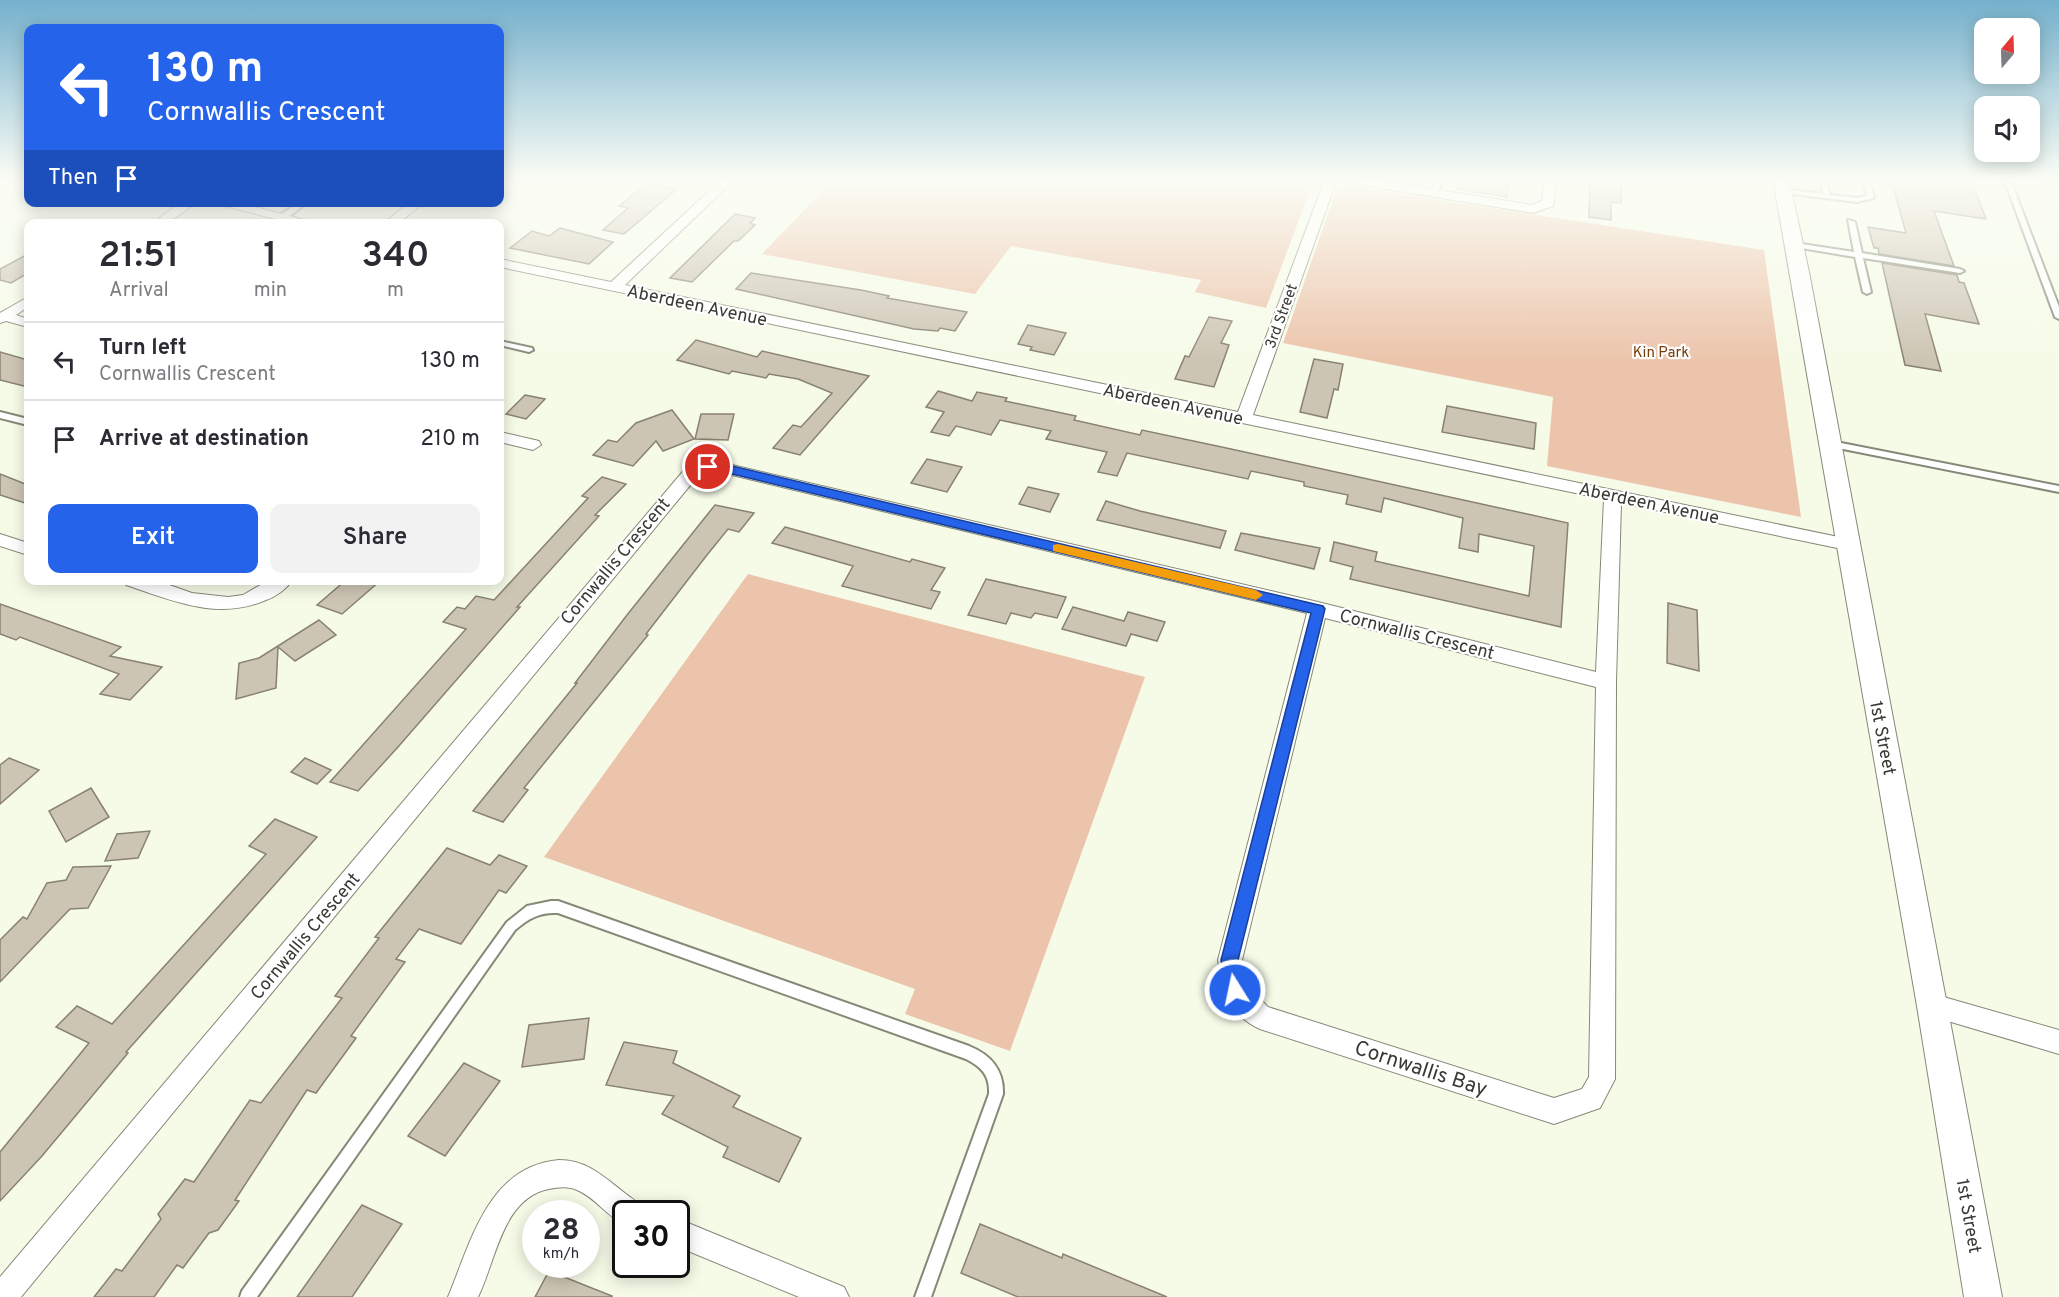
<!DOCTYPE html>
<style>
body{margin:0;font-family:Overpass,sans-serif;background:#f2f2f3;color:#2b2b33;height:100vh;display:flex;flex-direction:column;font-size:22px;white-space:nowrap}
*{box-sizing:border-box;margin:0}
p{font-size:20px;color:#7c7c81}
.icon{flex:none;width:33px;height:33px;fill:none;stroke:currentColor;stroke-width:2;stroke-linecap:round;stroke-linejoin:round}
.map{position:relative;flex:1;overflow:hidden}
.sheet{position:absolute;left:24px;top:219px;width:480px;height:366px;display:flex;flex-direction:column;background:#fff;border-radius:12px;box-shadow:0 3px 15px #0003}
.sheet>*{flex:none}
.top-card{position:absolute;left:24px;top:24px;width:480px;height:183px;border-radius:12px;box-shadow:0 3px 15px #0003;background:#2563eb;color:#fff;overflow:hidden}
.needle{width:39px;rotate:19deg}
.controls{position:absolute;left:1974px;top:18px;display:grid;gap:12px}
.controls a{display:grid;place-items:center;width:66px;height:66px;border-radius:12px;background:#fff;box-shadow:0 3px 15px #0003;font-size:30px}
.speed{position:absolute;left:522px;top:1200px;display:flex;gap:12px;font-size:30px;font-weight:700;text-align:center}
.speed>*{display:grid;place-content:center;width:78px;height:78px;border-radius:50%;background:#fff;box-shadow:0 3px 15px #0003;line-height:1}
.speed small{font-size:15px;font-weight:400}
.speed .limit{border:3px solid #111;border-radius:9px;background:#fff;color:#111}
.pin{position:absolute;display:grid;place-items:center;width:51px;height:51px;color:#fff;margin:-26px;border:3px solid #fff;border-radius:50%;box-shadow:0 2px 6px #0007}
.me{position:absolute;width:66px;margin:-33px;rotate:350deg;stroke-linejoin:round;filter:drop-shadow(0 0 4px #0008)}
.turn{display:flex;align-items:center;gap:21px;height:126px;padding:0 24px;font-size:27px}
.turn .icon{width:78px;height:78px;stroke-width:2.5}
.turn b{display:block;font-size:42px;line-height:51px}
.then{display:flex;align-items:center;height:57px;padding:0 24px;background:#0003;gap:12px;font-size:22px}
.eta{display:flex;justify-content:space-evenly;align-items:center;height:102px;text-align:center}
.eta b{font-size:36px;font-weight:600;line-height:42px}
.button{display:flex;gap:12px;margin-top:auto;padding:12px 24px}
.button a{flex:1;height:69px;border-radius:12px;background:#2563eb;color:#fff;font-size:24px;font-weight:600;line-height:69px;text-align:center}
.button a+a{background:#f2f2f3;color:#2b2b33}
ul{padding:0;list-style:none}
li{display:flex;align-items:center;gap:18px;height:78px;padding:0 24px;border-top:2px solid #e1e1e2}
li div{flex:1}
li b{display:block;font-size:22px}
li em{font-style:normal}
.map>svg:first-child{display:block}
.green{fill:#ecc4ab}
.building{fill:#cdc5b3;stroke:#898171;stroke-width:1.5}
.lines{fill:none;stroke-linecap:round;stroke-linejoin:round}
.service-casing{stroke:#858978;stroke-width:4}
.minor-casing{stroke:#858978;stroke-width:2}
.tertiary-casing{stroke:#858978;stroke-width:2}
.service{fill:#fff;fill-rule:evenodd}
.minor{fill:#fff;fill-rule:evenodd}
.tertiary{fill:#fff;fill-rule:evenodd}
.route{fill:#2563eb;stroke:#184099;stroke-width:1.5}
.slow{fill:#f59e0b}
.labels{text-anchor:middle;stroke-width:4.5;stroke-linejoin:round;paint-order:stroke}
.far-street-label{font-size:15px;fill:#373932;stroke:#fff}
.far-park-label{font-size:15px;fill:#763a07;stroke:#fff}
.street-label{font-size:18px;fill:#373932;stroke:#fff}
.near-street-label{font-size:21px;fill:#373932;stroke:#fff}
</style>
<div class="map">
<svg width="2059" height="1297" viewBox="0 0 2059 1297">
<rect width="100%" height="100%" fill="#f6fbe8"/>
<!-- green -->
<g class="green">
<path d="M834 179H1314L1266 308 1195 292 1201 280 1011 246 975 294 762 254Z"/>
<path d="M1343 185 1764 250 1801 517 1547 466 1553 397 1283 343 1337 188Z"/>
<path d="M748 574 1145 677 1010 1051 905 1014 915 989 544 857Z"/>
</g>
<!-- building -->
<g class="building">
<path d="M1459 179H1509L1507 197 1458 189Z"/>
<path d="M1590 179H1622L1621 203 1611 202V220L1589 217Z"/>
<path d="M1891 179H1971L1986 219 1934 211 1954 266 1879 254 1878 248H1874L1868 227 1906 233Z"/>
<path d="M648 183 677 189 624 234 603 230 628 208 619 206Z"/>
<path d="M735 214 755 218 750 223 755 225 738 241H734L692 282 670 278Z"/>
<path d="M560 228 613 242 589 264 510 248 532 231 549 236Z"/>
<path d="M28 254V273L11 283 0 280V269Z"/>
<path d="M1882 263 1957 275 1959 282 1964 283 1979 324 1925 314 1941 371 1905 365Z"/>
<path d="M751 273 861 290 889 296 887 298 967 312 955 331 940 328 938 331 914 329 736 289Z"/>
<path d="M1209 317 1232 321 1221 343 1229 345 1214 387 1175 379 1185 356 1189 357Z"/>
<path d="M1028 325 1066 333 1054 355 1030 350 1032 347 1018 344Z"/>
<path d="M696 340 757 357 762 351 869 376 800 455 773 448 793 425 801 427 832 393 798 379 769 374 766 378 732 371 729 374 677 360Z"/>
<path d="M0 352 28 360V387L0 380Z"/>
<path d="M1314 359 1343 364 1338 390 1334 389 1327 418 1300 412Z"/>
<path d="M938 391 972 401 977 392 1007 398 1005 401 1076 416 1074 420 1140 435 1142 430 1231 449 1568 523 1561 627 1350 579 1353 567 1330 561 1334 542 1377 552 1375 561 1529 596 1534 546 1479 534 1478 552 1459 548 1463 518 1384 498 1381 512 1346 504 1348 495 1304 486V482L1251 471 1248 479 1127 453 1117 476 1098 472 1107 452 1046 439 1051 431 1000 420 991 435 956 426 949 436 931 432 944 412 926 407Z"/>
<path d="M525 395 545 399 526 419 506 414Z"/>
<path d="M1447 406 1536 423 1534 449 1442 432Z"/>
<path d="M672 410 694 439 663 451 656 441 633 466 593 455 608 440 617 442 636 423Z"/>
<path d="M701 414H734L728 440 695 439Z"/>
<path d="M927 459 962 467 947 492 911 483Z"/>
<path d="M0 474 28 485V504L0 495Z"/>
<path d="M602 477 626 484 595 515 599 516 517 607H520L398 747 358 791 330 782 466 629 443 622 457 607 465 609 476 596 494 600 588 498 582 496Z"/>
<path d="M1028 487 1059 494 1050 512 1019 504Z"/>
<path d="M1106 501 1140 511 1226 531 1220 548 1097 520Z"/>
<path d="M715 505 754 513 739 532 728 529 707 555 646 634 648 635 524 788 528 790 503 822 473 811 577 683H575L627 615Z"/>
<path d="M785 527 910 562 912 559 945 568 931 590 940 592 931 609 842 586 853 566 772 543Z"/>
<path d="M1241 533 1320 548 1314 569 1235 550Z"/>
<path d="M986 579 1031 589 1066 597 1057 618 1035 613 1031 618 1011 613 1006 624 968 615Z"/>
<path d="M346 580H381L342 614 317 605Z"/>
<path d="M1668 603 1697 610 1699 671 1667 663Z"/>
<path d="M0 604 121 647 110 656 162 667 130 700 100 694 119 674 20 637 16 640 0 634Z"/>
<path d="M1073 607 1124 621 1128 612 1165 622 1157 641 1131 634 1126 646 1062 629Z"/>
<path d="M319 620 336 635 295 661 278 647 276 688 236 699 239 663 259 658Z"/>
<path d="M9 758 39 770 0 804V765Z"/>
<path d="M305 758 331 770 317 784 291 772Z"/>
<path d="M91 788 109 817 66 842 49 811Z"/>
<path d="M275 819 317 837 126 1052 128 1053 42 1156 0 1201V1152L89 1043 56 1027 77 1006 112 1024 266 854 249 846Z"/>
<path d="M150 831 138 858 105 861 117 834Z"/>
<path d="M447 848 490 865 499 855 527 866 506 893 499 890 461 944 419 929 396 959 405 962 351 1036 356 1038 316 1093 307 1090 235 1200 239 1201 218 1230 209 1233 183 1268 177 1265 154 1297H94L116 1269 122 1271 161 1219 158 1214 185 1179 194 1182 250 1100 261 1103 342 998 335 996 379 938 375 937Z"/>
<path d="M111 866 88 908 70 909 0 982V940L23 917 27 919 47 883 66 880 73 867Z"/>
<path d="M589 1018 584 1059 522 1067 529 1025Z"/>
<path d="M624 1042 677 1051 673 1063 740 1096 733 1107 801 1138 779 1182 723 1157 728 1147 662 1114 674 1096 606 1085Z"/>
<path d="M464 1063 500 1081 445 1156 408 1136Z"/>
<path d="M362 1205 402 1224 352 1297H297Z"/>
<path d="M980 1224 1062 1258 1063 1254 1167 1297H1018L961 1273Z"/>
<path d="M549 1271 612 1296V1297H535Z"/>
</g>
<g class="lines">
<!-- service casing -->
<g class="service-casing">
<g id="service">
<path d="M1436 179H1442L1438 193 1435 195 1432 193Z"/>
<path d="M1820 179H1826L1830 195 1857 198 1867 196 1863 179H1869L1874 198 1857 202 1784 193 1781 191 1784 189 1823 194Z"/>
<path d="M2004 179H2010L2059 307V319L2055 317Z"/>
<path d="M300 202H308L286 219H280V215Z"/>
<path d="M1848 220 1855 222 1862 253 1960 269 1964 271 1960 273 1863 258 1871 292 1867 294 1863 292 1855 257 1795 247 1791 245 1795 243 1854 252Z"/>
<path d="M500 341 532 348 533 350 529 352 500 345Z"/>
<path d="M0 412 28 419V425L0 418Z"/>
<path d="M1831 441 2059 486V492L1828 446V442Z"/>
<path d="M551 901H558L969 1046C991 1055 1004 1070 1003 1094L931 1297H915L989 1094C990 1076 982 1067 966 1059L558 913C540 912 529 918 515 930L257 1297H240L242 1291 507 922 527 906Z"/>
</g>
</g>
<!-- minor casing -->
<g class="minor-casing">
<g id="minor">
<path d="M722 179H735L625 285 1238 412 1325 179H1337L1253 415 1853 540 1856 544 1853 548 1847 550 1621 503 1616 682 1615 1079 1600 1108 1554 1124 1260 1029C1231 1017 1222 988 1218 960L1307 613 728 474 709 473 697 477 21 1297H0V1277L685 469 708 462 728 464 1318 602 1596 672 1604 499 500 267V259L611 282ZM1325 618 1596 687 1589 1077 1582 1089 1554 1098 1268 1007 1246 985 1242 960Z"/>
<path d="M1343 179H1372L1532 205 1542 201 1545 179H1557L1553 206 1533 213 1349 183Z"/>
<path d="M181 202H197L167 224H151Z"/>
<path d="M210 202H236L320 224H294Z"/>
<path d="M409 202H424L398 224H383Z"/>
<path d="M28 297V307L16 315 28 319V327L6 321 0 323V313Z"/>
<path d="M500 432 539 441 541 445 533 450 500 442Z"/>
<path d="M0 534 28 543V555L0 546Z"/>
<path d="M124 580H155L192 593 228 597 243 595 269 580H292C287 589 275 597 266 600 218 621 174 601 126 585Z"/>
<path d="M1933 994 2059 1030V1054L1924 1014 1921 1006 1924 998Z"/>
<path d="M559 1160C588 1160 605 1178 626 1194 635 1201 641 1203 646 1214H626V1225C607 1217 595 1197 577 1190 569 1186 558 1187 549 1189 502 1198 496 1261 478 1297H448C471 1242 488 1166 559 1160Z"/>
<path d="M676 1218 844 1287 849 1297H799L676 1246Z"/>
</g>
</g>
<!-- tertiary casing -->
<g class="tertiary-casing">
<g id="tertiary">
<path d="M0 179H17L0 188Z"/>
<path d="M1773 179H1789L1809 272 2002 1297H1964L1917 1006Z"/>
</g>
</g>
<!-- service -->
<use href="#service" class="service"/>
<!-- minor -->
<use href="#minor" class="minor"/>
<!-- tertiary -->
<use href="#tertiary" class="tertiary"/>
</g>
<!-- sky -->
<linearGradient id="sky" x2="0" y2="1"><stop stop-color="#74b0cc"/><stop offset="0.5" stop-color="#fbfdf5"/><stop offset="1" stop-color="#fbfdf5" stop-opacity="0"/></linearGradient>
<rect width="2059" height="361" fill="url(#sky)"/>
<!-- route -->
<path class="route" d="M708 463 728 465 1323 606 1325 609 1238 960 1243 990 1241 996 1235 998 1229 996 1221 960 1311 613 728 473 704 469V464Z"/>
<!-- slow -->
<path class="slow" d="M1058 544 1256 590 1263 595 1256 600 1053 551V545Z"/>
<g class="labels">
<!-- far-street labels -->
<g class="far-street-label">
<text transform="translate(1281 316) rotate(-70)" y="5">3rd Street</text>
</g>
<!-- far-park labels -->
<g class="far-park-label">
<text x="1661" y="357">Kin Park</text>
</g>
<!-- street labels -->
<g class="street-label">
<text transform="translate(697 305) rotate(12)" y="6">Aberdeen Avenue</text>
<text transform="translate(1173 404) rotate(12)" y="6">Aberdeen Avenue</text>
<text transform="translate(1649 503) rotate(12)" y="6">Aberdeen Avenue</text>
<text transform="translate(615 561) rotate(-50)" y="6">Cornwallis Crescent</text>
<text transform="translate(1417 634) rotate(14)" y="6">Cornwallis Crescent</text>
<text transform="translate(1883 738) rotate(79)" y="6">1st Street</text>
<text transform="translate(305 936) rotate(-50)" y="6">Cornwallis Crescent</text>
<text transform="translate(1969 1216) rotate(80)" y="6">1st Street</text>
</g>
<!-- near-street labels -->
<g class="near-street-label">
<text transform="translate(1421 1068) rotate(18)" y="7">Cornwallis Bay</text>
</g>
</g>
</svg>
<div class="controls">
<a><svg class="needle" viewBox="-14 -14 28 28"><path d="M0-13l5 13h-10z" fill="#e53935"/><path d="M0 13l5-13h-10z" fill="#7c7c81"/></svg></a>
<a><svg class="icon" aria-label="sound" viewBox="0 0 24 24"><path d="M4 9h4l5-4v14l-5-4H4zM17 9q2 3 0 6"/></svg></a>
</div>
<div class="speed"><div>28<small>km/h</small></div><div class="limit">30</div></div>
<div class="pin" style="left:708px;top:467px;background:#d93025"><svg class="icon" aria-label="arrive" viewBox="0 0 24 24"><path d="M6 21V4h12l-3 4 3 4H6"/></svg></div>
<svg class="me" style="left:1235px;top:990px" viewBox="-20 -20 40 40"><circle r="17" fill="#2563eb" stroke="#fff" stroke-width="3"/><path d="M0-11L8 9 0 5-8 9z" fill="#fff"/></svg>
<div class="top-card">
<div class="turn"><svg class="icon" aria-label="left" viewBox="0 0 24 24"><path d="M17 20v-9H6M10 6l-5 5 5 5"/></svg><div><b>130 m</b>Cornwallis Crescent</div></div>
<div class="then">Then<svg class="icon" aria-label="arrive" viewBox="0 0 24 24"><path d="M6 21V4h12l-3 4 3 4H6"/></svg></div>
</div>
<section class="sheet">
<div class="eta">
<div><b>21:51</b><p>Arrival</p></div>
<div><b>1</b><p>min</p></div>
<div><b>340</b><p>m</p></div>
</div>
<ul>
<li><svg class="icon" aria-label="left" viewBox="0 0 24 24"><path d="M17 20v-9H6M10 6l-5 5 5 5"/></svg><div><b>Turn left</b><p>Cornwallis Crescent</p></div><em>130 m</em></li>
<li><svg class="icon" aria-label="arrive" viewBox="0 0 24 24"><path d="M6 21V4h12l-3 4 3 4H6"/></svg><div><b>Arrive at destination</b></div><em>210 m</em></li>
</ul>
<div class="button"><a>Exit</a><a>Share</a></div>
</section>
</div>
